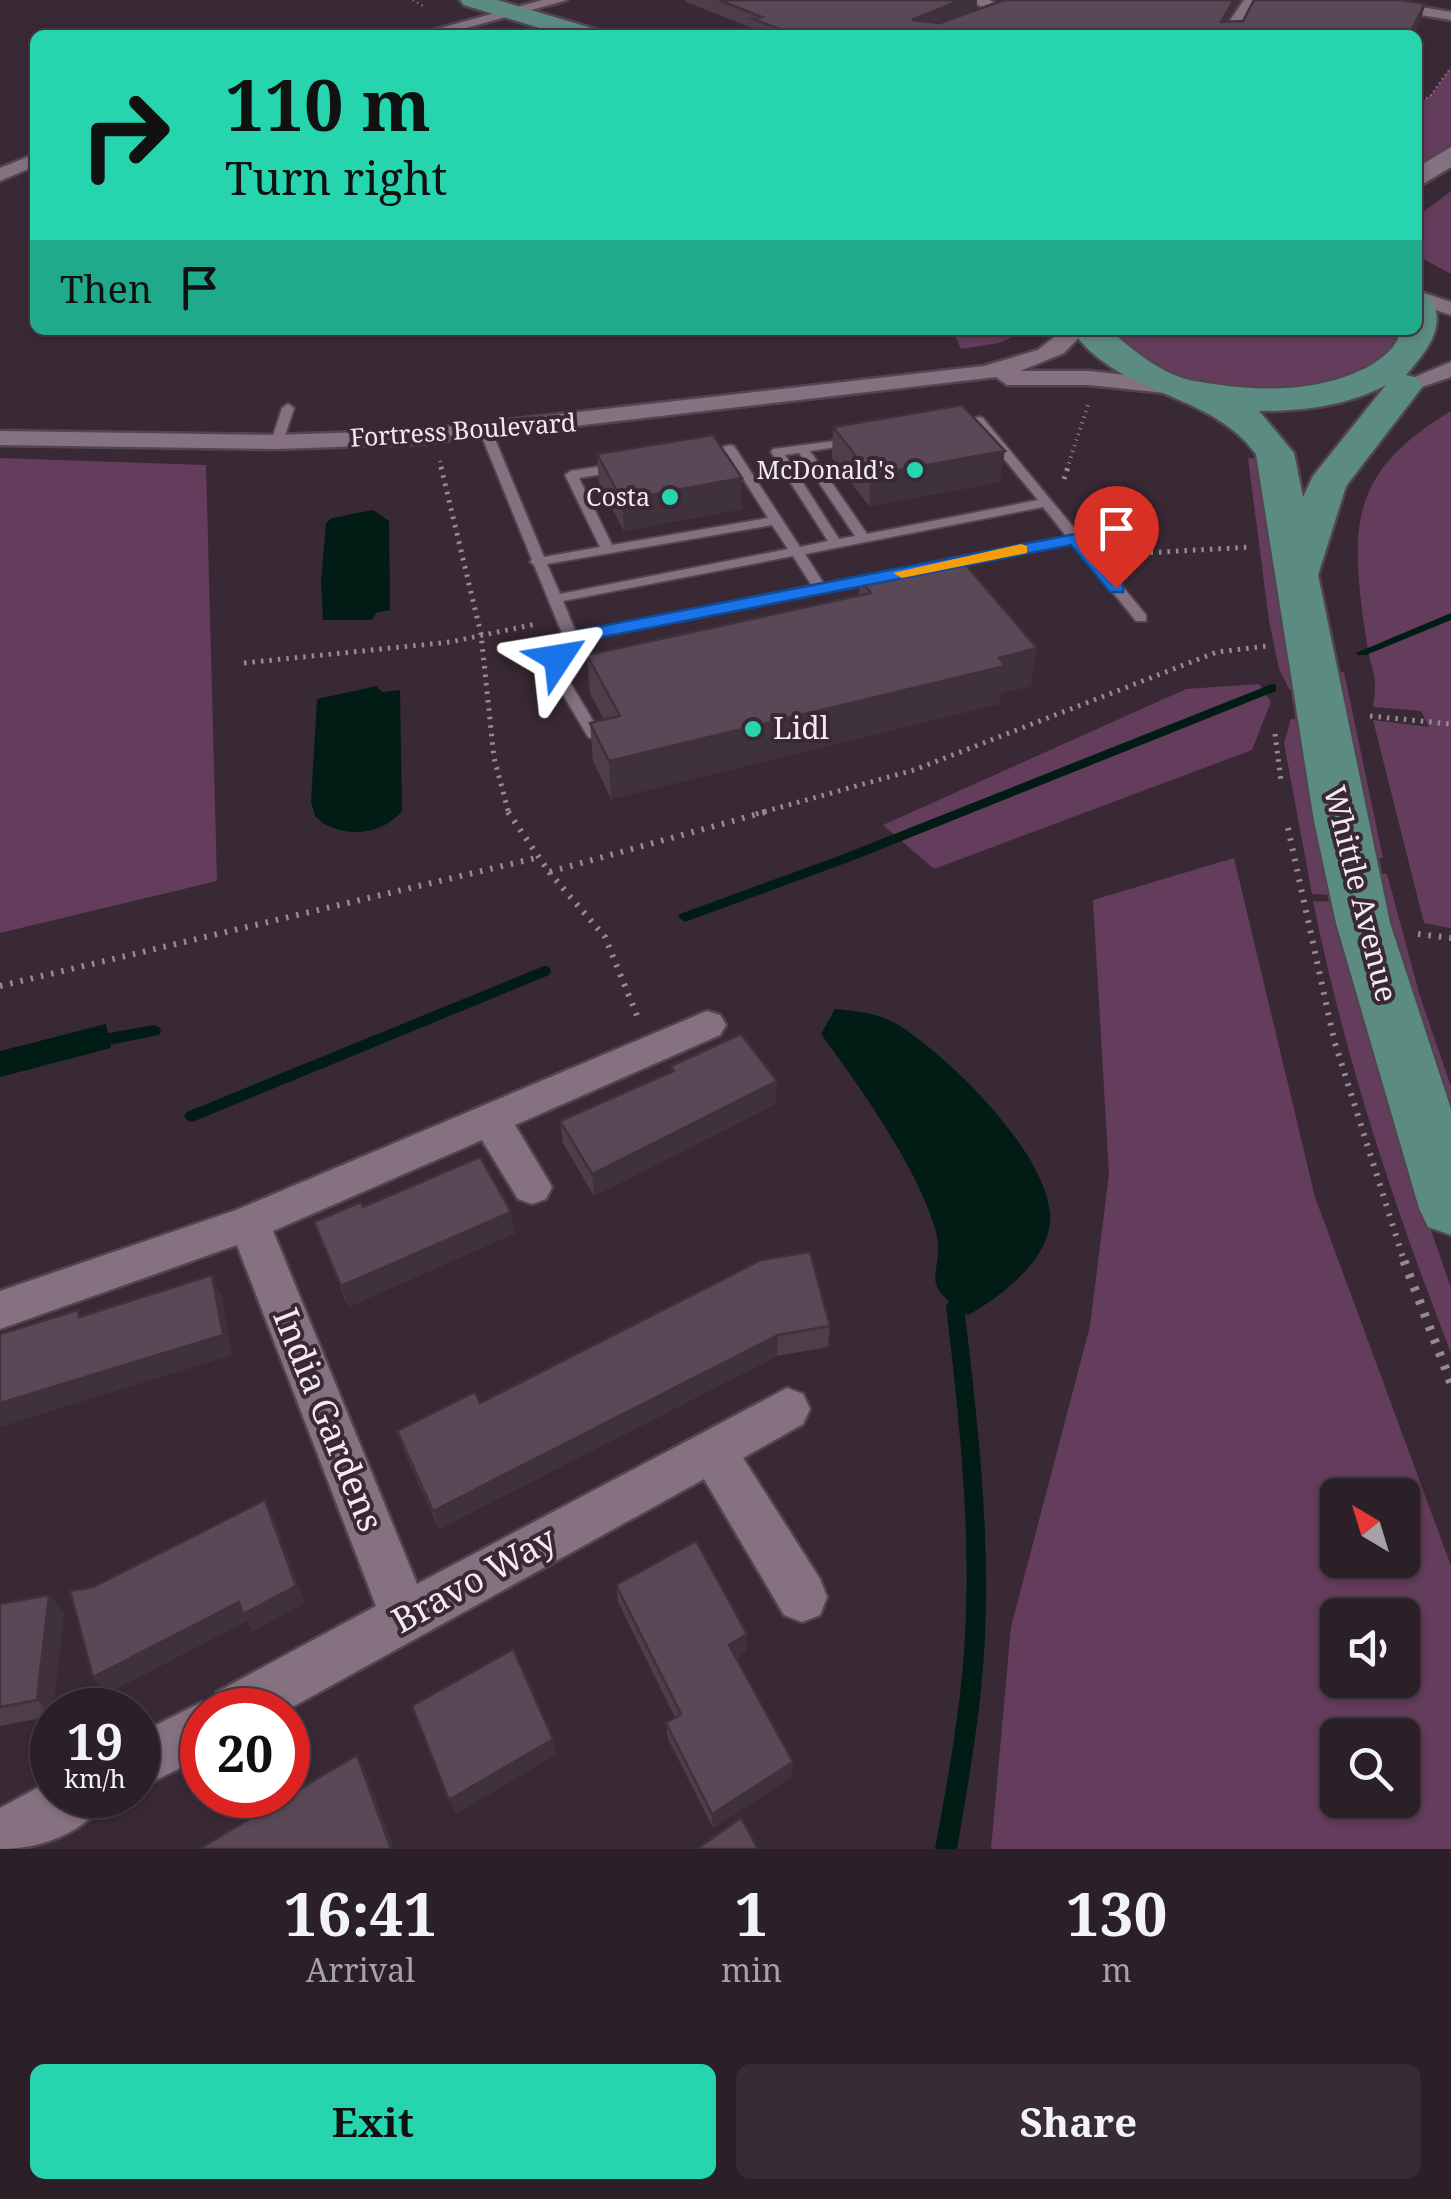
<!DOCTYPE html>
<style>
body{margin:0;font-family:"Noto Serif",serif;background:#372c34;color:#f1f3f6;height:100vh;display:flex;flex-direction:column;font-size:38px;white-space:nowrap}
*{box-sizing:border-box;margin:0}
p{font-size:32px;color:#a6a2a8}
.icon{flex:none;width:55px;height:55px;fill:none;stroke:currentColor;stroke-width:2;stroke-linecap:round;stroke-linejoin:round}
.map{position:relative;height:1849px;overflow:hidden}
.panel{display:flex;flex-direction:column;background:#2b1f28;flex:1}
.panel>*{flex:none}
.top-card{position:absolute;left:30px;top:30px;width:1392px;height:305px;border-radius:15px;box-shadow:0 2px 8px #0004,0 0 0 2px #473d45;background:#26d5ae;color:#111;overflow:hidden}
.needle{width:65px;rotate:322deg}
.fabs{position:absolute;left:1320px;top:1478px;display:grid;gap:20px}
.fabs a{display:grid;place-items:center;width:100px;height:100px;border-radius:15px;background:#2b1f28;box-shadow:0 2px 8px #0004,0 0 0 2px #473d45;font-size:50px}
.speed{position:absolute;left:30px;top:1688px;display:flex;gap:20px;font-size:50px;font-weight:700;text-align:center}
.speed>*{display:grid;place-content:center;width:130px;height:130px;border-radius:50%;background:#2b1f28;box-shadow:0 2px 8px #0004,0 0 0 2px #473d45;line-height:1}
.speed small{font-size:25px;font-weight:400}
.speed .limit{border:15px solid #d22;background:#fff;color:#111}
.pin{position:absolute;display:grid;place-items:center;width:85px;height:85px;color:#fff;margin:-102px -42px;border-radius:50% 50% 50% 0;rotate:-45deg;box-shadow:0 0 10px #0007}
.pin .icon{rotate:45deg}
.me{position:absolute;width:110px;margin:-55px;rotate:57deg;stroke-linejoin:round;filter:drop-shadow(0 0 8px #0008)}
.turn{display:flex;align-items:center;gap:35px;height:210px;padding:0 30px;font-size:45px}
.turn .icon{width:130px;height:130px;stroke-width:2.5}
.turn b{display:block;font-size:70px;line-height:85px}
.then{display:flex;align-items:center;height:95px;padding:0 30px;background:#0003;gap:20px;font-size:38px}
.eta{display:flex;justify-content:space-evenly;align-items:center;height:170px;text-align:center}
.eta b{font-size:60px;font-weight:700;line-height:70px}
.cta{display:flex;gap:20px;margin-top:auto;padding:20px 30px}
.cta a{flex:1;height:115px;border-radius:15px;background:#26d5ae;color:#111;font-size:40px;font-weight:700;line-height:115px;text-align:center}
.cta a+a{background:#372c34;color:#f1f3f6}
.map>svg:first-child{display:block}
.green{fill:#643c5c;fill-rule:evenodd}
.water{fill:#011c15}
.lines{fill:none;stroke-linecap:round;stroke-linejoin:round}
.stream{fill:#011c15;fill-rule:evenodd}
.lane-casing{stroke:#534550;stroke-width:4}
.street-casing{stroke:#534550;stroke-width:5}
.secondary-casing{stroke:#534550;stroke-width:5}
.primary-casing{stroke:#534550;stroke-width:5}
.path-far4{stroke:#978a94;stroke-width:2.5;stroke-dasharray:1 4;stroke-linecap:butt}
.path-far3{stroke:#978a94;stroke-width:4;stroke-dasharray:1 5;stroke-linecap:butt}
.path-far2{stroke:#978a94;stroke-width:5;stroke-dasharray:2.5 6;stroke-linecap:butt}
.path-far1{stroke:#978a94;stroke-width:6;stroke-dasharray:2.5 8;stroke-linecap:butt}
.path{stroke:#978a94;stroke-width:9;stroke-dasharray:4 10;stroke-linecap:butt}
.lane{fill:#857180;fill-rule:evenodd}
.street{fill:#857180;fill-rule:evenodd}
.secondary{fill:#857180;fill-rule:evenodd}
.primary{fill:#5c8b82;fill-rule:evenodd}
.wall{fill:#4d3e4a}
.shaded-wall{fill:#3f323c}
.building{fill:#5a4856;stroke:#3f323c;stroke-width:2.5}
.route{fill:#1a73e8;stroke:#114b97;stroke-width:2.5}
.slow{fill:#f59e0b}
.poi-dot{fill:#26d5ae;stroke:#392935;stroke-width:4}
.labels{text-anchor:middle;stroke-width:8;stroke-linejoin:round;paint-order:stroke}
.far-street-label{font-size:25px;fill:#f5eaf2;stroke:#392935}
.far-poi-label{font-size:25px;fill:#f5eaf2;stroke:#392935;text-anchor:end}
.poi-label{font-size:30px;fill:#f5eaf2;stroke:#392935;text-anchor:start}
.street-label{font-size:30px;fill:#f5eaf2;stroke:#392935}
.near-street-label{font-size:35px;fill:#f5eaf2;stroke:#392935}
</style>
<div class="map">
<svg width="1451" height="1849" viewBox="0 0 1451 1849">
<rect width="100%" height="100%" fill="#392935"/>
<!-- green -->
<g class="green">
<path d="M1451 67V144L1418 168V104L1431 95Z"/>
<path d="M1451 191V274L1418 256V216Z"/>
<path d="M1418 324 1422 349 1336 393 1232 389 1182 376 1141 358 1109 330H1418Z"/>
<path d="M952 330H1027L999 343 961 349Z"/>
<path d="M1451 411V928H1450L1424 923 1373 720 1429 727 1421 711 1373 707C1379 671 1370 670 1366 638 1350 529 1347 473 1451 411Z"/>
<path d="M0 458 206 465 217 881 0 933Z"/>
<path d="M1248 458 1264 459 1295 689H1289L1279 669 1269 621Z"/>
<path d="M1333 672H1344L1383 858H1371Z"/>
<path d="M1259 684 1271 702 1252 750 934 869 883 825 1186 689Z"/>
<path d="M1291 719H1299L1333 895 1312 894 1284 743Z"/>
<path d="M1234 858 1315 1197 1451 1566V1849H991L1011 1627 1090 1326 1109 1174 1093 900ZM1338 1495H1402V1560H1338ZM1338 1615H1402V1680H1338ZM1338 1735H1402V1800H1338Z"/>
<path d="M1375 873 1387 874 1419 993 1451 1087V1130Z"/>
<path d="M1313 901 1334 902 1400 1141 1451 1288V1353C1394 1207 1344 1055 1313 901Z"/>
</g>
<!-- water -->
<g class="water">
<path d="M373 510 389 521 390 610 376 613 372 620H323L321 581 326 523 332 518Z"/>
<path d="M377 686 382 692 400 690 402 811C382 836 337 840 315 816L311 802 317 699Z"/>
<path d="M835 1009C858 1011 880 1013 900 1026 951 1059 1044 1150 1050 1213 1054 1257 1002 1296 968 1315 910 1278 950 1274 934 1225 916 1166 858 1084 821 1034Z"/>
<path d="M106 1024 111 1048 0 1077V1051Z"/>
</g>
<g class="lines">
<!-- stream -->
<g class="stream">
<path d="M1451 613V620L1366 655H1358L1356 653Z"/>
<path d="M1272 684 1276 685V691L854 860 690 920 685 922 678 917 680 914 844 854Z"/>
<path d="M544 966 549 967 551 971 549 975 197 1120 192 1122 187 1120 184 1116 187 1112Z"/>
<path d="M154 1025 159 1027 161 1031 159 1035 109 1045 104 1043 102 1039 104 1035 109 1033Z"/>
<path d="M955 1298 961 1301 964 1306C977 1415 990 1526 985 1636 982 1707 969 1778 957 1849H935C948 1778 961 1708 965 1636 971 1526 959 1415 946 1306L949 1301Z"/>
</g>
<!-- lane casing -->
<g class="lane-casing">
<g id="lane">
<path d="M288 404 294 408 283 442 273 445 271 442 282 408Z"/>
<path d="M979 417 983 418 1146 615V621H1136L1073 543 939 569 932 565 939 561 1067 537 1043 507 805 554 824 584 880 573 887 577 880 581 576 641 564 658 565 674 601 734 593 739 588 737 551 674 550 658 564 638 534 565 530 562 532 560 480 432 482 429 492 432 544 557 600 547 565 475 571 471 621 463 627 467 621 471 579 478 612 545 768 518 727 453 701 458 695 454 730 445 734 446 800 547 828 541 771 452 773 449 857 438V444L810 451 867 534 1038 500 976 425 957 428 951 424ZM799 453 855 536 839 539 785 455ZM772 525 788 549 560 594 547 564ZM793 556 812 586 576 633 563 601Z"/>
</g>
</g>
<!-- street casing -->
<g class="street-casing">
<g id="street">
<path d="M543 0H567L441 35H415Z"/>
<path d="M968 0H989L1008 9 937 35H914L986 9Z"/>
<path d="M1244 0H1258L1236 35H1220Z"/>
<path d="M1379 0 1451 12V20L1397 11Z"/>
<path d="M35 154V166L0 181V168Z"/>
<path d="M1418 291 1451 302V315L1418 304Z"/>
<path d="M1063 330H1086L1064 353 1020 371H1089L1184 381 1196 388 1184 395 1089 385H1007L996 377 419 444 277 449 0 445V431L277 435 419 430 984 366 1038 350Z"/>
<path d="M1451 362V377L1410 391 1398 384Z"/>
<path d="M707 1011 720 1015 726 1025 720 1035 515 1125 552 1187 546 1199 532 1204 518 1199 482 1140 273 1231 417 1584 787 1388 803 1394 810 1409 803 1424 743 1458 820 1579 827 1597 820 1615 802 1622 784 1615 704 1479 287 1710H202V1757L138 1789V1734L202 1702 211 1705 217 1692 376 1606 237 1245 0 1329V1291L236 1210Z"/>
<path d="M52 1780V1795H106C90 1833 39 1849 0 1849V1808Z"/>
</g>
</g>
<!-- secondary casing -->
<g class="secondary-casing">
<path id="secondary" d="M1451 147V167L1418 187V167Z"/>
</g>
<!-- primary casing -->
<g class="primary-casing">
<g id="primary">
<path d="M460 0H497L598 30 601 35H563L464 5Z"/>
<path d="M1418 294 1430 297C1449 326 1424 354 1406 375L1418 378 1423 386 1346 486 1318 575 1390 923 1451 1109V1235L1428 1227 1419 1208 1336 923 1314 821 1256 454C1209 390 1118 397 1072 330H1110C1134 351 1162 375 1194 381 1253 391 1310 395 1366 368 1380 360 1399 347 1400 330H1418ZM1386 385 1313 476 1303 497 1294 453 1259 411C1303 411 1347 406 1386 385Z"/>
</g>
</g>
<!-- path-far4 -->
<g class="path-far4">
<path d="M413 0 426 8"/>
<path d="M1418 104 1431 95 1451 67"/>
</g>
<!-- path-far3 -->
<g class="path-far3">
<path d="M440 461 442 469"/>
<path d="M1067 469 1088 405"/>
</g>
<!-- path-far2 -->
<g class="path-far2">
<path d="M441 467 481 634 494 758 509 814"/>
<path d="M1064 479 1068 467"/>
<path d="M1125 554 1252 547"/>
<path d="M244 663 450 642 536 624"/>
<path d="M1370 716 1451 724"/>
<path d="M1275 734 1281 781"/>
<path d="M756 814 914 770 1217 652 1267 646"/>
</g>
<!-- path-far1 -->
<g class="path-far1">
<path d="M508 812 549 872 765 812"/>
<path d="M1288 828 1334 1040 1405 1264"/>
<path d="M549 872 605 937 638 1018"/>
<path d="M1418 934 1451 938"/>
<path d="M0 986 536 858"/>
</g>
<!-- path -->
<path class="path" d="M1404 1261 1451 1383"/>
<!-- lane -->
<use href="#lane" class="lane"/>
<!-- street -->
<use href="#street" class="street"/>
<!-- secondary -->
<use href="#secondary" class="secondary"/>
<!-- primary -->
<use href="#primary" class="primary"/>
</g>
<!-- wall -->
<g class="wall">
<path d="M685 0H977L976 8 952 18 1000 1 997 0H1240L1227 22 1425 4 1421 19 1413 35H753L752 28 686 2Z"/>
<path d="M833 427 1000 482 869 506 832 458Z"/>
<path d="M597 454 742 509 624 531 599 485Z"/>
<path d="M860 579 1031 686 1001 693 999 704 611 799 593 761 590 723 604 720 590 693 587 655 859 595Z"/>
<path d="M671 1066 776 1104 594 1196 563 1143 560 1121 671 1072Z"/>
<path d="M363 1207 515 1233 348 1307 314 1222Z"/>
<path d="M761 1260 830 1326 828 1347 777 1356 439 1529 404 1451 397 1431 480 1403Z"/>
<path d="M616 1585 746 1651 736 1658 793 1762 791 1777 713 1828 668 1739 666 1723 675 1718 618 1602Z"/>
<path d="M0 1604 64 1612 52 1716 0 1726Z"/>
</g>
<!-- shaded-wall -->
<g class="shaded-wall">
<path d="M961 0H977L976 8 912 35V20Z"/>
<path d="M1234 0H1240L1219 35 1221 22Z"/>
<path d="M1425 4 1421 19 1413 35H1409Z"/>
<path d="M1005 451 1000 482 869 506 871 475Z"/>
<path d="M742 478V509L624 531 622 500Z"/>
<path d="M1037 648 1031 686 1001 693 999 704 611 799 609 761Z"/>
<path d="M777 1081 776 1104 594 1196 592 1174Z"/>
<path d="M511 1212 515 1233 348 1307 341 1286Z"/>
<path d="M212 1275 222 1296 232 1355 0 1427V1403Z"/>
<path d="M778 1335 777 1356 439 1529 433 1511Z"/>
<path d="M265 1500 274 1519 305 1603 253 1631 247 1621 107 1694 93 1677 239 1602Z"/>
<path d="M49 1595 64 1612 52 1716 37 1700Z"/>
<path d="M747 1634 746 1651 729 1662V1645Z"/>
<path d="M553 1739 557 1754 456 1814 449 1800Z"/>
<path d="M357 1755 365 1770 394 1849H391Z"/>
<path d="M793 1762 791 1777 713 1828 712 1814Z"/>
</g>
<!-- building -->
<g class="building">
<path d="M719 0H961L912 20 940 23 1004 0H1234L1221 22 1243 21 1254 0H1403L1425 4 1409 35H795L753 19 762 17Z"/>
<path d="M962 405 1005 451 871 475 833 427Z"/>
<path d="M713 435 742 478 622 500 597 454Z"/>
<path d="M959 557 1037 648 999 658 1005 666 609 761 590 723 620 716 587 655 871 593 860 579Z"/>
<path d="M741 1034 777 1081 592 1174 560 1121 674 1071 671 1066Z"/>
<path d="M480 1157 511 1212 341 1286 314 1222 361 1202 363 1207Z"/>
<path d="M810 1252 830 1326 778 1335 433 1511 397 1431 475 1392 480 1403 761 1260Z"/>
<path d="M212 1275 223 1335 0 1403V1334L78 1310 79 1317Z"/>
<path d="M265 1500 296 1586 243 1614 239 1602 93 1677 70 1591 93 1587Z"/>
<path d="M696 1541 747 1634 729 1645 793 1762 712 1814 666 1723 681 1714 616 1585Z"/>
<path d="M49 1595 37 1700 0 1707V1604Z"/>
<path d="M513 1649 553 1739 449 1800 412 1706Z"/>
<path d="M357 1755 391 1849H199Z"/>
<path d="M741 1818 758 1849H697Z"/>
</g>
<!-- route -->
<path class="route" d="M1075 534 1123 585V592H1110L1071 545 578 642 564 662 548 658 564 634 571 632Z"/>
<!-- slow -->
<path class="slow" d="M1021 544 1027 546V553L902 578 893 573Z"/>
<!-- markers -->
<g class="poi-dot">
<circle cx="915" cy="470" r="10"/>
<circle cx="670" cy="497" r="10"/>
<circle cx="753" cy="729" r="10"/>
</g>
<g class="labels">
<!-- far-street labels -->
<g class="far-street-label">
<text transform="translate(463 430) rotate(-4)" y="9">Fortress Boulevard</text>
</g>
<!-- far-poi labels -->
<g class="far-poi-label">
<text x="895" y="479">McDonald's</text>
<text x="650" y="506">Costa</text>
</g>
<!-- poi labels -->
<g class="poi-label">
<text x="773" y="739">Lidl</text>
</g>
<!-- street labels -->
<g class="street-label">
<text transform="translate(1360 894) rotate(76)" y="10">Whittle Avenue</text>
</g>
<!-- near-street labels -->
<g class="near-street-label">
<text transform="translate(328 1420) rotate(68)" y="12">India Gardens</text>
<text transform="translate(474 1580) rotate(-29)" y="12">Bravo Way</text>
</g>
</g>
</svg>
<div class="fabs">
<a><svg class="needle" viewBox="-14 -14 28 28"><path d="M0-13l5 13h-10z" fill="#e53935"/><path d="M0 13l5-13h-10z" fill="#a6a2a8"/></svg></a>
<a><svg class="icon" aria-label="sound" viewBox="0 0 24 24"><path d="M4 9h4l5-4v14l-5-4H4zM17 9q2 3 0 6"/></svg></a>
<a><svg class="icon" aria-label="search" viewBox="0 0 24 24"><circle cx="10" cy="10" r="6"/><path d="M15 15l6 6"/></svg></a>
</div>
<div class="speed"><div>19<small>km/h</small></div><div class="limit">20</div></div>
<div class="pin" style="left:1116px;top:588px;background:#d93025"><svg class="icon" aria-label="arrive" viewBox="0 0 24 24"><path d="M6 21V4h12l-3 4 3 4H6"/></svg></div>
<svg class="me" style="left:558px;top:658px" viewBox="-20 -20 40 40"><path d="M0-17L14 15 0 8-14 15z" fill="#1a73e8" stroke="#fff" stroke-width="4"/></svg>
<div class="top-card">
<div class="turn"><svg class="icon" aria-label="right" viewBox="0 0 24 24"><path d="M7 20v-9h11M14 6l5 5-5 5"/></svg><div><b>110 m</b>Turn right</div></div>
<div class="then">Then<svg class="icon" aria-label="arrive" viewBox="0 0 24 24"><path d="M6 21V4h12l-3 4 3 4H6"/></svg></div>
</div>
</div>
<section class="panel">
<div class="eta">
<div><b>16:41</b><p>Arrival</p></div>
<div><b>1</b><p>min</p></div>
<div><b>130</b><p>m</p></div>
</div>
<div class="cta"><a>Exit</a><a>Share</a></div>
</section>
